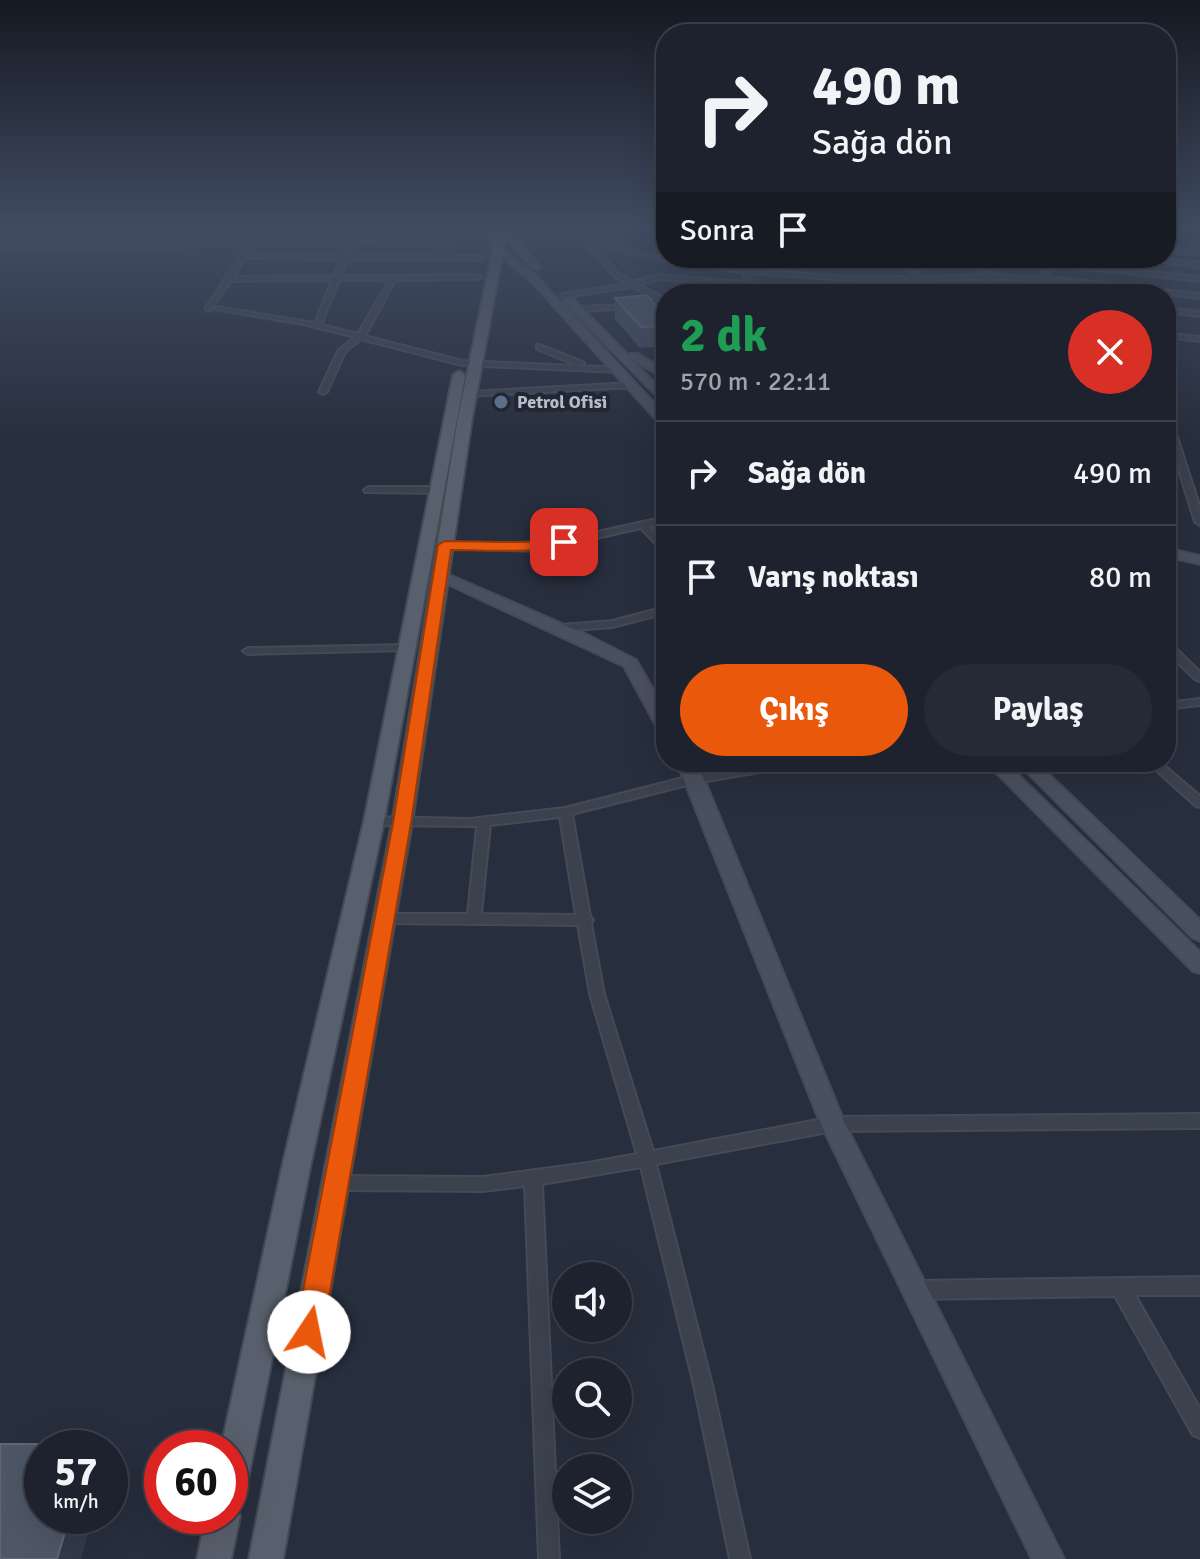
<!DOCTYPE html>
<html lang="tr">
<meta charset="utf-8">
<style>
body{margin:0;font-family:Signika,sans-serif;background:#252a36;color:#f1f3f6;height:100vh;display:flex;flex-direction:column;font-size:30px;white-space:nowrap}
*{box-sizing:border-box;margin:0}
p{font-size:26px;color:#a0a4aa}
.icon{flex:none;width:44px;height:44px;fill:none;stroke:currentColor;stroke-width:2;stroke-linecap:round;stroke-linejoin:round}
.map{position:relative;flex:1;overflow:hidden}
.side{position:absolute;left:656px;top:284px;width:520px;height:488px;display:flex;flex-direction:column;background:#1d222e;border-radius:32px;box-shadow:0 8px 32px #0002,0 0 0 2px #3b3f4a}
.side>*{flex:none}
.hud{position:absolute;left:656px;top:24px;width:520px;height:244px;border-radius:32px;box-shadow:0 8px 32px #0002,0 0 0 2px #3b3f4a;background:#1d222e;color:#f1f3f6;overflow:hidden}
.buttons{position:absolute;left:552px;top:1262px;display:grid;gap:16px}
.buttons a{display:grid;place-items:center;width:80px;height:80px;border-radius:50%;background:#1d222e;box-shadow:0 8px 32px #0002,0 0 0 2px #3b3f4a;font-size:40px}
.speed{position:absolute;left:24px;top:1430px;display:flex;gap:16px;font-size:40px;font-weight:700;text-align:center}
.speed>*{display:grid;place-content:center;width:104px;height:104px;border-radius:50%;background:#1d222e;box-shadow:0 8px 32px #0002,0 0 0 2px #3b3f4a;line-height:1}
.speed small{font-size:20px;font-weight:400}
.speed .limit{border:12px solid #d22;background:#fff;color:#111}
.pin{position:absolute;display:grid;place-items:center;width:68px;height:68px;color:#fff;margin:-34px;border-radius:16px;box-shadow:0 4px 12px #0006}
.me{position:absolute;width:88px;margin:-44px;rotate:11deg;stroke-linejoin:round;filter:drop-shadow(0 0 6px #0008)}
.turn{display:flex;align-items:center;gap:28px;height:168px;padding:0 24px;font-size:36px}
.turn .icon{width:104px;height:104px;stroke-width:2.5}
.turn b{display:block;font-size:56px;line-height:68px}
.then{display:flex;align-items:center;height:76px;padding:0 24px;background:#0003;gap:16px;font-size:30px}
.round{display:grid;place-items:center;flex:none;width:84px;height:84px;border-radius:42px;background:#252a36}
.summary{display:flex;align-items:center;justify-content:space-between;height:136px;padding:0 24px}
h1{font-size:48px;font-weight:700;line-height:60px;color:#1e9e55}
.button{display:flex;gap:16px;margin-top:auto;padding:16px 24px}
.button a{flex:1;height:92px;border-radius:48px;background:#ea580c;color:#fff;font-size:32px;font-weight:700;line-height:92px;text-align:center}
.button a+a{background:#252a36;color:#f1f3f6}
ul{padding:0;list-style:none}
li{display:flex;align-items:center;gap:24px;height:104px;padding:0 24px;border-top:2px solid #3b3f4a}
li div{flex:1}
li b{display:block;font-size:30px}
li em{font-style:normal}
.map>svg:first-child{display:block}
.green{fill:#293a3e}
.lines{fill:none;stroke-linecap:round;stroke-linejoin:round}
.street-casing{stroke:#444a56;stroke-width:4}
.secondary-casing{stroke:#444a56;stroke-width:4}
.primary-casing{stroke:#444a56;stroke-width:4}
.street{fill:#3b414d;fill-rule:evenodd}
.secondary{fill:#49505f;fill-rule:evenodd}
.primary{fill:#59606d;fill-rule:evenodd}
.wall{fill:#424b5a}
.shaded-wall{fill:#323a4a}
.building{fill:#4e5766;stroke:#5f6775;stroke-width:2}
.route{fill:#ea580c;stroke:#983908;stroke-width:2}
.service-dot{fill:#5c6f8a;stroke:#202632;stroke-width:3}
.labels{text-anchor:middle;stroke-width:8;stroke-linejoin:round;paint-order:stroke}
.far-poi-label{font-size:18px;font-weight:bold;fill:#b7bcc8;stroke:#202632;text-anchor:start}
</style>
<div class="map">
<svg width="1200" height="1559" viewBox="0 0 1200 1559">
<rect width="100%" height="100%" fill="#272e3d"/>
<!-- green -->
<path class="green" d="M0 229H104L69 243 0 246Z"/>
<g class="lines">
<!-- street casing -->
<g class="street-casing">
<g id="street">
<path d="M362 229H368L359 241 455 240 458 242 455 244H356L347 255 482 256 485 258 482 260 347 259 340 276 478 275 481 277 478 279 395 280 365 336 462 361 579 366 537 349V345H540L583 362 584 364 580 366 618 368 622 370 618 372 462 365 361 339 345 352 327 392 323 394 319 392 338 351 355 337 303 324 214 309 217 307 315 323 332 280 231 281 210 310 208 311 205 309 247 245 0 251V247L352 241ZM349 244 340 255 247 254 253 245ZM245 258 340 259H341L334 276 233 277ZM339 280H389L358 334 321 325Z"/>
<path d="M500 229H549L502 232Z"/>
<path d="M572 229H578L589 241 666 258 742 269 739 258H745L748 269 830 276 908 277 913 271V258H919V271L915 277 984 275V258H990L991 275 1043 277 1042 264 1001 258 1042 260V258H1048V261L1200 277V281L1048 265 1049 277 1200 294V298L1050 281V294H1044L1043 281 991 279V294H985L984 279 911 281 912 294H906L905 281H871L870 283 851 291 849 294H843L846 289 865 281 749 273 755 294H749L746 286 658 279 639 285 666 299V304L633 287 564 297 561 295 562 294 627 284 615 277ZM593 245 654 259 743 272 745 282 658 275 634 282 619 275Z"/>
<path d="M1194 229H1200V255L1166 251V247L1193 250Z"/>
<path d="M1134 258H1154L1200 263V267Z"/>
<path d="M631 305 634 307 633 308 578 311 575 309 578 307Z"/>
<path d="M1166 308 1200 312V316L1166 312Z"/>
<path d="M1166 333 1200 337V341L1166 337Z"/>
<path d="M631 383H634V387L470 396 466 394 470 392Z"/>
<path d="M1166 413 1170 415 1200 508V525L1195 522 1166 428Z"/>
<path d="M368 487H435L439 490 435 493 365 492 364 490Z"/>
<path d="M666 517V523L649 526 666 544V553L663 552 641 528 538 551 445 548 440 545 445 542 538 545Z"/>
<path d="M666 607V613L612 627 561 631 556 628 561 625 612 621Z"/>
<path d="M1166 642 1170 643 1200 672V681L1196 680 1166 651Z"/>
<path d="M406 645 410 646 411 648 410 650 248 654 243 651 248 648Z"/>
<path d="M1200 699V705L1166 709V703Z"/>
<path d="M772 762H800L794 766 695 783 572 814 590 916 593 920 591 923 604 994 653 1151 833 1117 1200 1114V1128L833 1131 656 1164 712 1385 750 1559H730L694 1385 641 1167 542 1184 559 1559H539L525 1186 483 1191 338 1190 332 1188 330 1183 332 1178 338 1176 483 1177 588 1163 637 1154 590 994 578 925 379 923 377 919 379 915 384 914H468L477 826 374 825 368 821 374 817 470 819 565 808 695 775ZM560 817 576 915 481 914 490 825Z"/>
<path d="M1147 762H1160L1200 796V807L1196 806Z"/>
<path d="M1200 1277V1295H1135L1200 1409V1438L1193 1435 1115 1296 915 1299 909 1296 906 1290 909 1284 915 1281Z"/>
</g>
</g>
<!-- secondary casing -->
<g class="secondary-casing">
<g id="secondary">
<path d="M498 229H506L539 265V269H533Z"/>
<path d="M483 233H489L500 247 537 277 666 416V427L662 426 531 281 494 251Z"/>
<path d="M564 298H572L666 395V405L564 302Z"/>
<path d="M630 354H638L666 371V379L630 358Z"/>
<path d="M1166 548 1200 556V564L1166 556Z"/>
<path d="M440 571 585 634 636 660 666 712V732L657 727 624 666 435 578 433 575Z"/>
<path d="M677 762H695L704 779 844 1122 1064 1559H1032L821 1124Z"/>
<path d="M986 762H1005L1200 952V973L1193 971Z"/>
<path d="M1017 762H1036L1200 920V941L1193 938Z"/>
</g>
</g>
<!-- primary casing -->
<g class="primary-casing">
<g id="primary">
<path d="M497 229H507L472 418 412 823 283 1559H249L392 823 458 418Z"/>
<path d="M459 371 465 375 384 821 311 1163 247 1484 242 1496 230 1501V1448H221L283 1163 364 821 453 375Z"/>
<path d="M230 1502 235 1504 240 1516 231 1559H197L206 1516H230Z"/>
</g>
</g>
<!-- street -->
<use href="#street" class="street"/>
<!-- secondary -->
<use href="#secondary" class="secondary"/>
<!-- primary -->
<use href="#primary" class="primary"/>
</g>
<!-- wall -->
<path class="wall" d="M615 298 666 317V346L640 348 615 319Z"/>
<!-- shaded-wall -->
<path class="shaded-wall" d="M70 1516H93L81 1559H57Z"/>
<!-- building -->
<g class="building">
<path d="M647 295 666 317V326L641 327 615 298Z"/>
<path d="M0 1444H91L90 1448H42V1516H70L57 1559H0Z"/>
</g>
<!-- sky -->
<linearGradient id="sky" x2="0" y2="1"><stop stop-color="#151922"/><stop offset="0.51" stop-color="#414c62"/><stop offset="1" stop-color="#414c62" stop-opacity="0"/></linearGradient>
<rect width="1200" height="447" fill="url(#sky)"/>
<!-- route -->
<path class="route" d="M564 538 571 542 569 545C530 554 491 550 451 550L411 823 323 1332 319 1342 309 1346 299 1342 295 1332 393 823 438 545 445 541C486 541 523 545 564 538Z"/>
<!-- markers -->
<circle class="service-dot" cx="501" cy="402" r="8"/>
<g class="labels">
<!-- far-poi labels -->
<g class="far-poi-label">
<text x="517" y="408">Petrol Ofisi</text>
</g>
</g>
</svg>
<div class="buttons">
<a><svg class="icon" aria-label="sound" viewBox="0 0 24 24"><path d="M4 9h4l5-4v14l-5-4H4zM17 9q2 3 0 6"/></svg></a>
<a><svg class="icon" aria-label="search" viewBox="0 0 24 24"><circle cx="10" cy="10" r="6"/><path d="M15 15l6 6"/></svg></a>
<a><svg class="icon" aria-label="layers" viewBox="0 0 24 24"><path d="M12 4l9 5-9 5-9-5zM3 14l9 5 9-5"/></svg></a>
</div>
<div class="speed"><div>57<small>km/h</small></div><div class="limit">60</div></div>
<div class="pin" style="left:564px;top:542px;background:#d93025"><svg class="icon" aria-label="arrive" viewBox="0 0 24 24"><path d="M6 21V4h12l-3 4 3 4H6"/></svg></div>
<svg class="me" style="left:309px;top:1332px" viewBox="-20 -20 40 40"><circle r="19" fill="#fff"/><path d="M0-13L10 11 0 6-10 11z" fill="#ea580c"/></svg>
<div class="hud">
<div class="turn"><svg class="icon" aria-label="right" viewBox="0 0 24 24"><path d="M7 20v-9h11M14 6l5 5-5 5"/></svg><div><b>490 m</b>Sağa dön</div></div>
<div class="then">Sonra<svg class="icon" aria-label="arrive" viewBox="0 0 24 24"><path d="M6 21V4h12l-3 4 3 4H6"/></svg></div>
</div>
<section class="side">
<div class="summary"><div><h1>2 dk</h1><p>570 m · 22:11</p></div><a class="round" style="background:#d93025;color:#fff"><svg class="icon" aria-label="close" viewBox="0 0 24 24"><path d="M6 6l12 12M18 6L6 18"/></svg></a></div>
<ul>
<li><svg class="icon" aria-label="right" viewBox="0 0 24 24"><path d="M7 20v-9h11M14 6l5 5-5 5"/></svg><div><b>Sağa dön</b></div><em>490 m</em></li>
<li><svg class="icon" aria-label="arrive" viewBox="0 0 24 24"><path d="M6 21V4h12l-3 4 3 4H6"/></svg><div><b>Varış noktası</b></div><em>80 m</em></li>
</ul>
<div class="button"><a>Çıkış</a><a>Paylaş</a></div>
</section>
</div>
